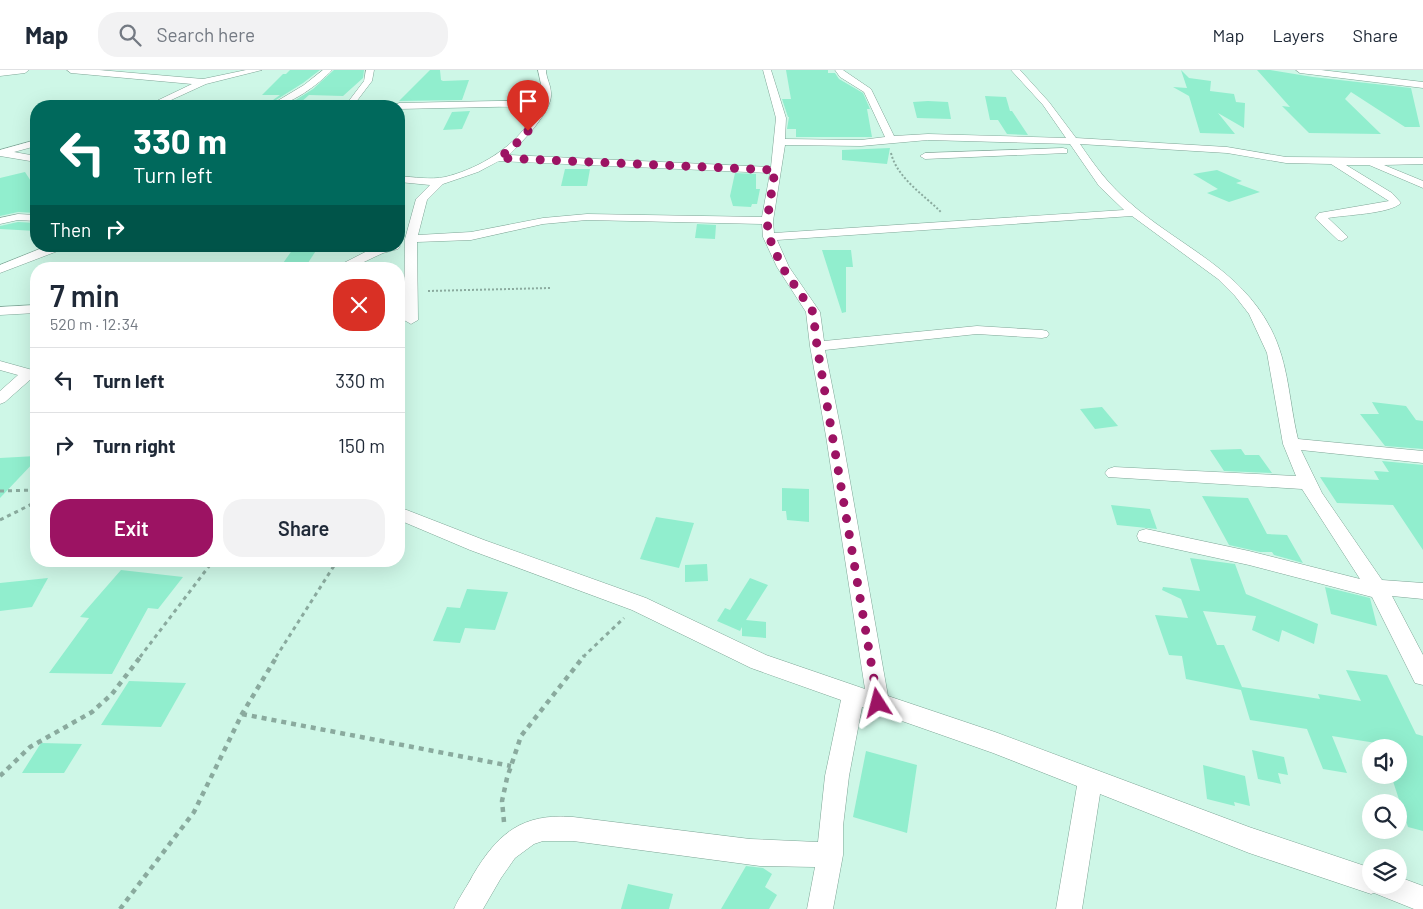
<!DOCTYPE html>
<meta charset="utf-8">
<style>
body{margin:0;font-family:Barlow,sans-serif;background:#f2f2f3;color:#1f2937;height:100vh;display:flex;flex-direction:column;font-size:19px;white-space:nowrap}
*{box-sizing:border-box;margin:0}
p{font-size:16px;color:#747a83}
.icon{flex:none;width:28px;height:28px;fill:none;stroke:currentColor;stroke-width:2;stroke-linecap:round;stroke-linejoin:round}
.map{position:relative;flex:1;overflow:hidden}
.drawer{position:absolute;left:30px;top:192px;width:375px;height:305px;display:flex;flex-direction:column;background:#fff;border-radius:20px;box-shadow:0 5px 20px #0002}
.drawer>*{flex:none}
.top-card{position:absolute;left:30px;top:30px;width:375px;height:152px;border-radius:20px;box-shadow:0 5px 20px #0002;background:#00695c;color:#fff;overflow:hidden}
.controls{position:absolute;left:1362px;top:669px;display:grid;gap:10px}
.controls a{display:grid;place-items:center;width:45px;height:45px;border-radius:50%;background:#fff;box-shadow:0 5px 20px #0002;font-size:25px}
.pin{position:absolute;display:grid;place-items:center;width:42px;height:42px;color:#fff;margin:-51px -21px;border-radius:50% 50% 50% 0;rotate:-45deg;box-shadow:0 0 5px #0007}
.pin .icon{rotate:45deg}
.me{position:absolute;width:55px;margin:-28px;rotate:351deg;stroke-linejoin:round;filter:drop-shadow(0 0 4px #0008)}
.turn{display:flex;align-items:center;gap:18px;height:105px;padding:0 20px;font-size:22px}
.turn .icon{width:65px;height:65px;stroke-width:2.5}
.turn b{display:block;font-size:35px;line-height:42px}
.then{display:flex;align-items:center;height:48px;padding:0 20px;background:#0003;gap:10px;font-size:19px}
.round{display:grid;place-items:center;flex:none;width:52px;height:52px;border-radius:20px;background:#f2f2f3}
.summary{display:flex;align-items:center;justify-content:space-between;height:85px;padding:0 20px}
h1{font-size:30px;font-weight:600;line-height:38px}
.action{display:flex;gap:10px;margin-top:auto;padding:10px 20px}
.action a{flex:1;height:58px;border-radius:20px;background:#9c1363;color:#fff;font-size:20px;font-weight:600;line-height:58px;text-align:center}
.action a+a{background:#f2f2f3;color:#1f2937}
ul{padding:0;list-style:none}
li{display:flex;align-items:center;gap:15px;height:65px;padding:0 20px;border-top:1px solid #e0e1e3}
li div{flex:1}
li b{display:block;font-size:19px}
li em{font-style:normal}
header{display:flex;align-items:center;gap:30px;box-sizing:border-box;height:70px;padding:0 25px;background:#fff;border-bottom:1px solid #e0e1e3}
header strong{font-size:24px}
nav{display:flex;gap:28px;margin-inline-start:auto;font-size:18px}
.search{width:350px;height:45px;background:#f2f2f3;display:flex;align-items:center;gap:12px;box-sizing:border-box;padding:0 18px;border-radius:20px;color:#747a83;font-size:19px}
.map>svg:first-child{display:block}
.building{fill:#91eece}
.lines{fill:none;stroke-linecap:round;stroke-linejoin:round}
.street-casing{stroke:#7ea596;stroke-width:1}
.path-far2{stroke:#8aaa9e;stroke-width:2;stroke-dasharray:2 2;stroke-linecap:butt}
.path-far1{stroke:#8aaa9e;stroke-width:3;stroke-dasharray:4 4;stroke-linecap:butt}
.path{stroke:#8aaa9e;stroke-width:4.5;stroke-dasharray:5 5;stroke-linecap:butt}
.street{fill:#fff;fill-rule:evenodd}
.route{stroke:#9c1363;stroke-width:9;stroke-dasharray:0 16.2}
</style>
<header>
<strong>Map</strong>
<div class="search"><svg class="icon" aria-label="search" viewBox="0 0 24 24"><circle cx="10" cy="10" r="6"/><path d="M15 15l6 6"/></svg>Search here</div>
<nav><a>Map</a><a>Layers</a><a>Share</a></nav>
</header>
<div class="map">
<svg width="1423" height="839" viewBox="0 0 1423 839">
<rect width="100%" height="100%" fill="#cef7e7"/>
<!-- building -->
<g class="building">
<path d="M290 0H320L303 13 276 30H273L280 25H262L283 4H286Z"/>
<path d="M334 0H364L363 8 343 26 309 25 301 32 294 31 313 19Z"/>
<path d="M430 0H440L441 10 443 11 469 10 462 30 399 31Z"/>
<path d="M786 0H828V3H835L839 9 863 23 870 39H867L872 67H796V59H787L789 47H788L782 29H791Z"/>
<path d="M1181 0 1189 8 1211 11 1210 21 1234 24 1236 32 1245 33 1244 58 1218 43 1235 64 1200 63 1189 26 1173 17 1187 18Z"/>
<path d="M1257 0H1270L1313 7 1411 18 1420 57H1405L1351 22 1345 29 1381 64 1309 63 1282 36 1290 37Z"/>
<path d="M985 26 1006 27 1010 41H1012L1028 65 1007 64 998 50H990Z"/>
<path d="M928 31 948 32 951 49 917 48 913 32Z"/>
<path d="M470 41 462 59 443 60 452 42Z"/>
<path d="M890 78 887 94 842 90V80Z"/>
<path d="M565 99H590L587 116H561Z"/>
<path d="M1217 100 1242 111 1236 113 1260 122 1229 132 1207 123 1218 119 1193 104Z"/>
<path d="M25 102 36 119V143L18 142 0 146V108Z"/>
<path d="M735 103 756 104V119H760L757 134H752L751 137 733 136 730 126Z"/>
<path d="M18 152 36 153V161L0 159V156Z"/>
<path d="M697 154 716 155 715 169 695 168Z"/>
<path d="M295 176H319L304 199H279Z"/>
<path d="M822 180H851L853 197H846V242L842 243Z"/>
<path d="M1372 332 1406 336 1416 350 1423 351V379L1385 376 1360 344H1379Z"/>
<path d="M1102 337 1118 356 1095 359 1080 339Z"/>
<path d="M1241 379 1245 385H1259L1272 403 1224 401 1210 380Z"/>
<path d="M36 386V390L0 428V388Z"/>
<path d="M1382 391 1423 395V480L1393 435 1337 433 1320 407 1379 410 1374 401 1389 402Z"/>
<path d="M782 418 809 419V452L787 450 786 441H782Z"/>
<path d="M1202 426 1248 428 1267 464 1287 465 1303 493 1274 485 1272 482H1260L1229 475Z"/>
<path d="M1111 435 1150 439 1157 459 1117 455Z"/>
<path d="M656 447 694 453 679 498 640 489Z"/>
<path d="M1190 488 1235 494 1246 524 1318 554 1314 574 1282 560 1279 572 1252 560 1256 546 1203 541 1217 575H1224L1242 617 1320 629 1318 624 1361 631 1346 600 1387 605 1416 664 1423 666V761L1408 757 1391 705H1399V678H1377L1376 673 1332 666 1347 703 1323 699 1307 659 1250 650 1241 620 1186 609 1182 586 1169 585 1155 545 1188 548 1181 529 1162 520 1163 517 1200 521Z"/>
<path d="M707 494 708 511 685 512V495Z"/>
<path d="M121 500 183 507 158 539 148 538 112 604 49 603 89 548 80 547Z"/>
<path d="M48 508 32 537 0 541V513Z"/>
<path d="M750 508 768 515 746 550 766 552V568L742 566V557L740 561 717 551 725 538 730 540Z"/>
<path d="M1325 517 1370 528 1377 556 1331 544Z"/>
<path d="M467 519 508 522 495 560 465 558 460 573 433 571 447 537 460 538Z"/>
<path d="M129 611 186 613 161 657 101 655Z"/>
<path d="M41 673 82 674 64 703H22Z"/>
<path d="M1252 680 1284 687 1288 705 1278 703 1281 714 1258 709Z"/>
<path d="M866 681 917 695 907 763 853 747Z"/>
<path d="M1203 695 1245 706 1250 736 1234 732 1235 736 1207 729Z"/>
<path d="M746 796 763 798 772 804 765 817 777 825 769 839H721Z"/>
<path d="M628 814 673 824 669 839H621Z"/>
</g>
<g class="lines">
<!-- street casing -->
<g class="street-casing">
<g id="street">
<path d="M0 0H29L25 3 0 6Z"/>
<path d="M67 0H99L203 9 246 0H262L206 14 158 36H146L192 14 71 3Z"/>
<path d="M323 0H332C319 14 289 37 269 36L304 15Z"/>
<path d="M366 0H374L372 11 356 32 388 33 392 36H345L364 11Z"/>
<path d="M538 0H546C546 8 551 15 551 23 553 41 521 73 509 85L771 97 776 48 763 0H771L786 48 785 69 861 70 885 67 864 22 840 7 835 0H843L871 19 894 66 928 64 1066 68 1043 35 1011 0H1020L1049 32 1076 68 1227 77 1286 87 1423 88V94L1384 95 1423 111V118L1369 95H1346L1392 123 1401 133C1390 144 1344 145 1328 148L1348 167 1342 171 1338 170 1317 150 1315 148 1319 143 1389 131 1331 94 1286 93 1227 83 1080 74C1095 96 1109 115 1129 132 1177 175 1240 198 1271 259 1289 294 1289 332 1298 369L1423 381V393L1301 380 1322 423 1382 510 1423 513V529L1392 526 1423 585V615L1415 613 1372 527 1249 495 1139 471 1137 466 1139 461 1146 459 1249 481 1360 509 1302 419 1108 407 1105 403 1108 399 1114 397 1296 406 1283 374 1267 283 1249 244 1235 226 1218 209 1132 146 777 170 789 197 820 242 824 271 977 256 1042 260 1047 261 1049 264 1047 267 1042 268 977 264 825 280 842 366 888 626 995 662 1249 757 1371 798V815H1399V807L1423 816V839H1414L1374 823 1371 824 1249 783 1100 724 1082 839H1056L1077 716 993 683 862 637 849 706 843 756V785L833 839H807L815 797 760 796 573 771H543L534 774 515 788 501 808 483 839H454C459 827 467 817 473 805 498 763 522 743 573 747L750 769 818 772 825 706 841 630 751 598 632 540 470 480 399 450V437L484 470 646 528 766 585 865 619 826 366 810 276 806 242 777 197 763 167 762 154 587 150 543 154 471 170 417 172 418 250 411 254 404 250 405 169 416 129 430 115 399 112V106C414 107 430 110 445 107 474 100 506 82 524 59 530 52 534 43 539 36L399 39V36H394L399 33 541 30 543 24ZM928 70 1070 74 1099 116 1124 140 774 163 773 151 785 75 861 76ZM499 91 770 103 762 147 587 144 543 148 471 162 418 165 427 130 443 114 478 102Z"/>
<path d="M1296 0H1321L1423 12V18L1300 3Z"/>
<path d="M36 70V76L14 82 36 86V92L0 86V80Z"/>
<path d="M1063 78 1067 79V83L925 89 920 86 925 83Z"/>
<path d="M18 144 36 145V151L18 150 0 154V148Z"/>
<path d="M399 174 400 176 398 179 383 183 349 199H332L375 177 399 176Z"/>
<path d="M47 176H65L63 179 0 203V195Z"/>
<path d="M36 235V243L0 245V237Z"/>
<path d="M0 291 36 301V310L31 309 5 332 0 334V321L18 305 0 300Z"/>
</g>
</g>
<!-- path-far2 -->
<g class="path-far2">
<path d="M891 83C897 108 924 125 941 142"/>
<path d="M428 221 550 218"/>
</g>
<!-- path-far1 -->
<g class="path-far1">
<path d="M0 421 36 420"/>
<path d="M0 450 36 432"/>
<path d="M140 587 213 491"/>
<path d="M276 587 337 491"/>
<path d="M583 587 624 548"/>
</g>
<!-- path -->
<g class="path">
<path d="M242 644 511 696"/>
<path d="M0 706 30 677 92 642 112 624 141 586"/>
<path d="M504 752 502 731 507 708 521 666 584 586"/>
<path d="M120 839 194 742 242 644 277 586"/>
</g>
<!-- street -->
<use href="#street" class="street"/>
</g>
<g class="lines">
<!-- route -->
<path class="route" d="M528 61 513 77 499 88 775 100 767 151 769 167 782 197 813 242 817 276 878 633"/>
</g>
</svg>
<div class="controls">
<a><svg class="icon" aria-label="sound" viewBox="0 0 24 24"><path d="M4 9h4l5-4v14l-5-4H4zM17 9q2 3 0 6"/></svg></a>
<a><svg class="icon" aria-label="search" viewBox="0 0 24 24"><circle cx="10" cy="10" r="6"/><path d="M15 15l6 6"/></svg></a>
<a><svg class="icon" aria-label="layers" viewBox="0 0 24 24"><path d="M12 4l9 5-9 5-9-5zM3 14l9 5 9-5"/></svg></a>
</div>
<div class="pin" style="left:528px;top:61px;background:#d93025"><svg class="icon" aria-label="arrive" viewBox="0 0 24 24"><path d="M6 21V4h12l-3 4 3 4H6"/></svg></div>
<svg class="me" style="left:878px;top:633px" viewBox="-20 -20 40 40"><path d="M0-17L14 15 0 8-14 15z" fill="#9c1363" stroke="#fff" stroke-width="4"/></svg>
<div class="top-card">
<div class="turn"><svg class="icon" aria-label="left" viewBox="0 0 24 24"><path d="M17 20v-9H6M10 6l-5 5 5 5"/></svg><div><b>330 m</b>Turn left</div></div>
<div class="then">Then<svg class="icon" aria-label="right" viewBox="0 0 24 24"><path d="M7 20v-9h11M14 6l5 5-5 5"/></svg></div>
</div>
<section class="drawer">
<div class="summary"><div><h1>7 min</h1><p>520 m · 12:34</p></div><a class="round" style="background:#d93025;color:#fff"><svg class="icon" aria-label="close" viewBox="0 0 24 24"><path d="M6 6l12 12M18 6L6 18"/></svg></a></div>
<ul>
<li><svg class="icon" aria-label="left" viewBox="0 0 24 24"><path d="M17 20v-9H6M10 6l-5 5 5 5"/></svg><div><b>Turn left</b></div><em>330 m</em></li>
<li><svg class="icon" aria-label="right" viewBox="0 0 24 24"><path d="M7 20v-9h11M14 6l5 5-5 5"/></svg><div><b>Turn right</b></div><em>150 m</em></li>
</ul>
<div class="action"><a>Exit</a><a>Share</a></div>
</section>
</div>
